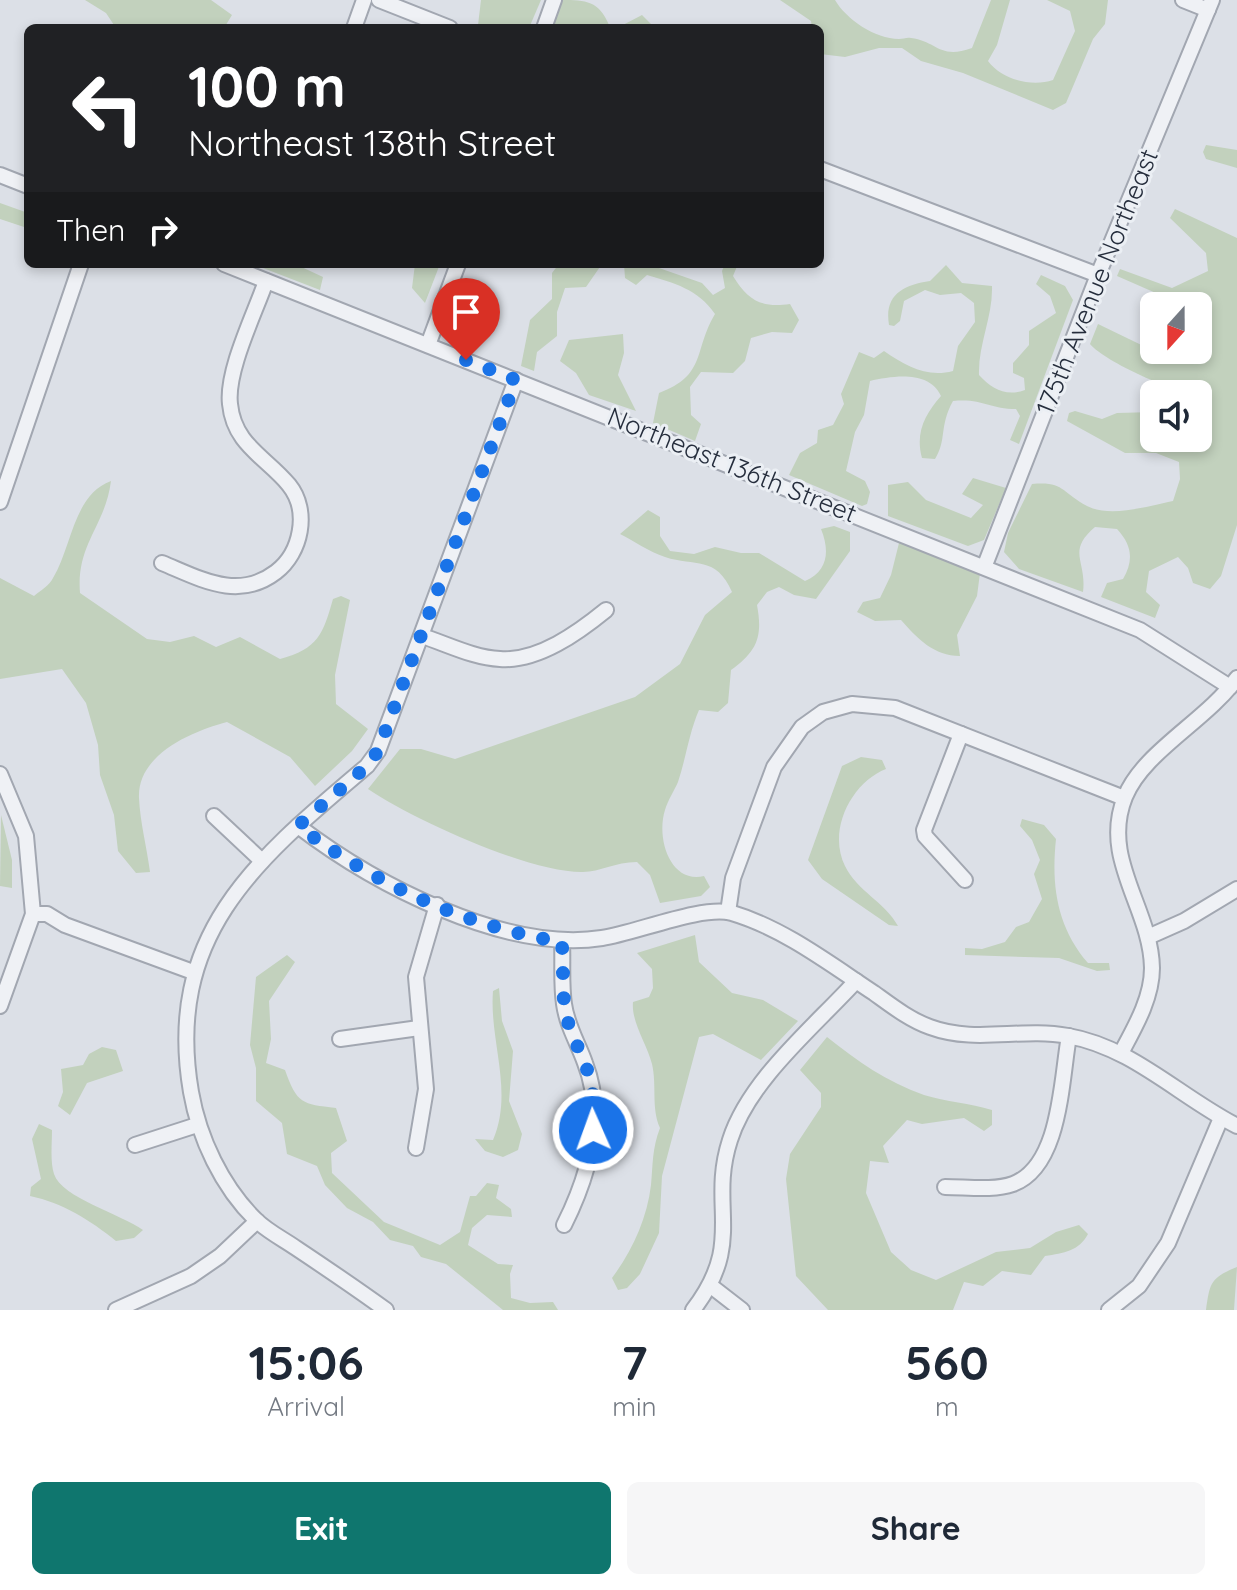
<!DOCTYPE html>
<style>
body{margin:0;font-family:Quicksand,sans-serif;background:#f6f6f7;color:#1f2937;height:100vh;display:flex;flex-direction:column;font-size:30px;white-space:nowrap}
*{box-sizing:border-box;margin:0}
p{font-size:26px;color:#747a83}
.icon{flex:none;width:44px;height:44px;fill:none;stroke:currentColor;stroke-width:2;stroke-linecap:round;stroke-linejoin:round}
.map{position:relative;height:1310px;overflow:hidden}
.panel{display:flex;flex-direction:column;background:#fff;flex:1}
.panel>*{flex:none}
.top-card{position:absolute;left:24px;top:24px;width:800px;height:244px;border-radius:12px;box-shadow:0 4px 12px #0003;background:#202124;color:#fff;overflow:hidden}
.needle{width:52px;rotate:201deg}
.fabs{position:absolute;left:1140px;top:292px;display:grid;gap:16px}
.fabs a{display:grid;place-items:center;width:72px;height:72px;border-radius:12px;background:#fff;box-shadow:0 4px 12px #0003;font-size:40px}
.pin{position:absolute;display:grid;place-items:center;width:68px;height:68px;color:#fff;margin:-82px -34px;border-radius:50% 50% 50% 0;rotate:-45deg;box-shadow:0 0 8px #0007}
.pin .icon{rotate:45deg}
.me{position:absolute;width:88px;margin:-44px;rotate:358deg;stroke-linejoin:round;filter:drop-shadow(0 0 6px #0008)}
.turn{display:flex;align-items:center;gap:28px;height:168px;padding:0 32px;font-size:36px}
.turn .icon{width:104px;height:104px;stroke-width:2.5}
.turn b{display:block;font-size:56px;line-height:68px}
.then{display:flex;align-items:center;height:76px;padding:0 32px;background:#0003;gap:16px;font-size:30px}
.eta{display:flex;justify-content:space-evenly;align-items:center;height:136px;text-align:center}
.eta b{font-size:48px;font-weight:700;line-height:56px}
.cta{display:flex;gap:16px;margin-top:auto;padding:16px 32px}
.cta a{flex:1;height:92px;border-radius:12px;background:#0f766e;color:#fff;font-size:32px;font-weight:700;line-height:92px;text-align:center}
.cta a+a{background:#f6f6f7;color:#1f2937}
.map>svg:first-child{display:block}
.green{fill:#c2d1bd}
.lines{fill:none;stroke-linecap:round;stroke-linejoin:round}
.minor-casing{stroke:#a2a7b1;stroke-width:18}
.minor{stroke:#eff1f5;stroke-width:14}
.route{stroke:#1a73e8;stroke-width:14;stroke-dasharray:0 25.2}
.labels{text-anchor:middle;stroke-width:6;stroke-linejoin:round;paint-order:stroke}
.street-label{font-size:26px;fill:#262e3d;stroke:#ebeff4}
</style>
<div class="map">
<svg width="1237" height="1310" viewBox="0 0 1237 1310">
<rect width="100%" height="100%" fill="#dce0e7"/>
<!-- green -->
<g class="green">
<path d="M85 0H211L232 15 224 28H116L106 13Z"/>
<path d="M481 0H541L529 28 478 25Z"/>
<path d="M562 0C586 0 599 1 609 25L621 26 642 15 653 26 552 28Z"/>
<path d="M780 0H835C846 19 875 39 899 39 903 39 907 37 911 38 937 41 939 60 972 48L991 0H1010L997 45 988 61C1002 80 1032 87 1053 80L1075 31 1070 11 1047 0H1108L1105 24 1093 39 1066 103 1053 110 963 73 921 61 902 48H879L845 57 820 54V28H812L811 21Z"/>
<path d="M1206 145 1237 150V168L1206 159 1203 152Z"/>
<path d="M0 203 28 213 24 227 0 219Z"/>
<path d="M1175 209 1237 238V525L1221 576 1210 589 1193 583 1188 568 1178 557 1149 571 1146 592 1160 605 1155 618 1101 597 1107 583 1123 579C1134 560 1132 545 1117 529L1095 527C1066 552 1087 560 1083 592L1019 569 1004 552 1008 533 1032 484C1064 481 1061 492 1087 506 1111 518 1148 506 1173 501L1180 479 1179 462 1156 453H1125L1067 421 1069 413 1075 411 1102 419 1117 413 1154 412V438H1198V394C1177 394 1105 362 1090 344L1098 324 1160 354 1198 350V306H1166L1165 297 1117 276 1120 269 1172 288 1208 271 1206 253 1170 218Z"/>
<path d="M253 264H295L323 277 320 290Z"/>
<path d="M415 264H440L425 303 412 288Z"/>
<path d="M559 264H602L586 287 565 288 557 312V336L537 352 534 371 521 366 530 320 552 299V273Z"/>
<path d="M624 264H657L659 268 702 283 713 295 725 288 722 271 725 264H738L733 276C748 301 762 308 790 304L799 320 792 333 772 332 751 338 745 361 733 373 701 372 690 387 691 415 701 424 695 441 653 423 659 393C707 375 693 351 715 314 698 289 674 283 647 275L636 285 625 278Z"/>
<path d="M946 265 962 283 992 286C993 317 978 344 979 375 992 389 1006 397 1025 390L1024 378 1013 373V363L1029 345V331L1056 313 1050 296 1036 284 1041 275 1065 286 1073 300 1019 444 1010 440 1020 416 1016 409C989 409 982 398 953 401 939 426 947 440 935 459L922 458C915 433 925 414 941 396 929 370 893 376 870 381L864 415 855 432 846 471 865 481 870 492 867 504 862 506 789 475 800 453 817 443 818 430 833 425 844 404 841 394 859 352 874 358 884 351C906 366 927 378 953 371L958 346 975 322 974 303 961 293 940 295 925 290 904 301 900 321 894 326 889 325C884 295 903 285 930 281Z"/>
<path d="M623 334 624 353 618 375 636 411 589 395 576 373 560 361 569 340Z"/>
<path d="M973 478 1006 488 984 540 968 546 888 516V485L908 482 926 500 971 518 983 505 962 494Z"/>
<path d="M111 481C105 527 76 544 80 593L147 639 170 642 194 636 216 647 240 637 280 659C318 649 323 634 333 599L341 596 350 600 335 675 336 704 368 729 352 751 315 786 290 757 227 722C193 731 137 754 139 798 140 822 147 848 150 872L136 873 118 851 114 815 100 775 98 745 86 703 62 669 0 679V578L34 596C40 591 50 585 53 578 72 547 73 495 111 481Z"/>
<path d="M648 510 660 517V536L670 551 694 554 715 547 741 553H759L805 581C828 571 830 551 821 529L834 526 850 532V551L816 599 794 595 779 587 767 592 757 605C763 637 757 651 731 670L728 703 718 712 699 710C689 733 686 758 678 782 674 791 668 800 665 810 656 838 670 884 704 876L710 887 701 896 660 903 650 875 637 862C615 862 600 872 583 872 530 873 412 819 368 789L400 749H421L455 759 635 697 680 664 705 615 732 592C716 555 695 567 665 557 649 552 634 541 620 534Z"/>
<path d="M900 539 980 573 977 596 957 635 960 656C934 656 918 639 901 620L875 621 857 612 863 602 880 598 891 575Z"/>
<path d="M861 757 882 760 886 769C852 782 827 830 845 866 857 891 885 902 898 926L889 925 822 879 808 860 842 766Z"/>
<path d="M1 815 12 860V888L0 886Z"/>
<path d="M1022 819 1044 825 1056 839C1051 886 1057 927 1088 963H1109L1110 970 1097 971 1059 958 965 955V948L982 949 1005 942 1016 927 1029 922 1042 899 1034 874 1040 860 1032 840 1020 826Z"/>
<path d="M695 935 699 962 732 993 763 1000 798 1021 761 1060 713 1034 699 1037 662 1176 659 1233 640 1274 627 1288 618 1290 612 1278C632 1251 647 1219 651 1185 653 1164 652 1149 660 1128 651 1108 657 1086 652 1064 647 1044 631 1022 633 1002L649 997 653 988 652 969 637 953Z"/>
<path d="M287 955 295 962 269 1001 271 1039 266 1063 285 1070C297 1104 302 1104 336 1108L347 1141 331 1153 332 1173 384 1222 440 1245 460 1232 470 1196H476L487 1183 499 1185 496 1198 511 1209 512 1217 487 1215 472 1228 468 1245 498 1264 513 1265 510 1274 511 1298 530 1303 553 1302 558 1310H503L446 1264 421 1257 413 1246 390 1240 373 1222 347 1208 325 1185 317 1166 287 1154 282 1123 256 1101V1068L250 1045 256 977Z"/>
<path d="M499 988 502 1021 513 1051 509 1101 522 1134 518 1150 503 1157 485 1151 475 1139 493 1140C514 1091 489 1041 493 991Z"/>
<path d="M827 1037C857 1061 887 1082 924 1095 946 1102 970 1103 992 1110V1125L984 1131 964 1118 922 1124 907 1120 883 1146 889 1163 870 1161 866 1193 891 1252 911 1270 936 1280 996 1252 1030 1248 1056 1232 1079 1225 1088 1234C1079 1251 1064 1253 1045 1256L1031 1275 1002 1271 983 1286 964 1282 953 1310H828L796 1276 786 1179 790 1154 821 1107V1093L800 1070Z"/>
<path d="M102 1047 116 1050 123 1071 87 1083 70 1115 58 1106 63 1092 61 1069 83 1065 89 1054Z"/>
<path d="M39 1124 52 1130C52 1143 50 1162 54 1174 62 1198 121 1214 143 1230L134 1238 116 1241C90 1220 63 1203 30 1196L31 1187 41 1179 32 1139Z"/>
<path d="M1237 1267 1234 1310H1206C1210 1283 1210 1278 1237 1267Z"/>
</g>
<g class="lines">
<!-- minor casing -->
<g class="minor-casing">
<g id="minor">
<path d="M379 0 450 28"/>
<path d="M1183 0 1208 10"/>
<path d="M354 28 364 0"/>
<path d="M544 28 554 0"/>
<path d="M820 169 1098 275"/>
<path d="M0 175 28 186"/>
<path d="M224 264 1140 630 1230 687"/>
<path d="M428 345 458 264"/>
<path d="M0 502 81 264"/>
<path d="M162 563C201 579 238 601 276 572 301 553 310 511 289 485 266 457 234 445 230 404 226 371 255 313 266 281"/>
<path d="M985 565 1098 275 1212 0"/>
<path d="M422 636C447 644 474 658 500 659 538 662 579 632 606 610"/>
<path d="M961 734 924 830 925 836 965 880"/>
<path d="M0 774 26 836 33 914 0 1006"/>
<path d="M214 816 262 861"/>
<path d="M298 826C374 884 505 953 602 938 636 933 702 905 732 913 783 928 830 964 874 993 892 1006 910 1020 930 1027 976 1044 1021 1027 1068 1036 1132 1047 1180 1097 1237 1126"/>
<path d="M728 912 733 878 774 767 802 727 823 712 852 704 895 708 1124 798"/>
<path d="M33 914H47L65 925 193 972"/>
<path d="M1148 937 1184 921 1237 889"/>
<path d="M562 942C563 962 561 984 564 1004 567 1026 578 1043 585 1063 606 1117 588 1177 564 1225"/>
<path d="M340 1039 419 1028"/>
<path d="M1121 1053C1135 1027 1152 998 1152 968 1151 908 1100 859 1125 797 1143 752 1206 721 1237 678"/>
<path d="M135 1145 197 1125"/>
<path d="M416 1148 426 1089 416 977 437 905"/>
<path d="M945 1187C967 1187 993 1191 1013 1184 1061 1166 1061 1080 1069 1036"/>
<path d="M711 1286 742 1310"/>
<path d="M116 1310 191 1276 220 1256 257 1221"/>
<path d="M386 1310C357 1289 326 1268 296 1248 283 1239 267 1231 256 1220 222 1187 199 1138 191 1092 164 934 257 859 367 766L378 751 516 380"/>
<path d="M693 1310C746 1241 708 1208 730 1140 749 1080 814 1027 856 981"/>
<path d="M1109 1310 1139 1286 1168 1243 1221 1118"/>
</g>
</g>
<!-- minor -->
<use href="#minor" class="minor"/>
</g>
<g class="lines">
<!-- route -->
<path class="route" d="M466 360 516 380 378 751 367 766 298 826C375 884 467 927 562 942L564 1005 570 1030 586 1065 594 1100 593 1130"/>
</g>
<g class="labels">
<!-- street labels -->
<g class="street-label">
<text transform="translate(1097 282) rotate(-68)" y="9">175th Avenue Northeast</text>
<text transform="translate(732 465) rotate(22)" y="9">Northeast 136th Street</text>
</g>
</g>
</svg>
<div class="fabs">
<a><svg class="needle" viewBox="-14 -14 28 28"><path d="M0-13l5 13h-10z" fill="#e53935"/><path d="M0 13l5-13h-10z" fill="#747a83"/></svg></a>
<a><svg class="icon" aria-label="sound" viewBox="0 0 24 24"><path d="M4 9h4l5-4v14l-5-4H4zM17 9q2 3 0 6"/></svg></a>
</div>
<div class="pin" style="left:466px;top:360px;background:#d93025"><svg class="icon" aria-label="arrive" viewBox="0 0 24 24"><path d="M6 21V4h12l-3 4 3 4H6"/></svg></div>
<svg class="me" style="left:593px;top:1130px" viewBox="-20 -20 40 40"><circle r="17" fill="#1a73e8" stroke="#fff" stroke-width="3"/><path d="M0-11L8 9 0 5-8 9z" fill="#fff"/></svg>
<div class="top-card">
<div class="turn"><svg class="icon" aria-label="left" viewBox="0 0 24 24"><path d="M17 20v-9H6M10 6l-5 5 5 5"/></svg><div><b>100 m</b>Northeast 138th Street</div></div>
<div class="then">Then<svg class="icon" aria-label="right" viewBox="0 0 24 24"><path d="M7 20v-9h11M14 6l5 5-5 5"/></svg></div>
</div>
</div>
<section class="panel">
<div class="eta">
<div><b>15:06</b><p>Arrival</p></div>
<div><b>7</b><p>min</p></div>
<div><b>560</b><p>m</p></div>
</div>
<div class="cta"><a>Exit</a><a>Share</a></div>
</section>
